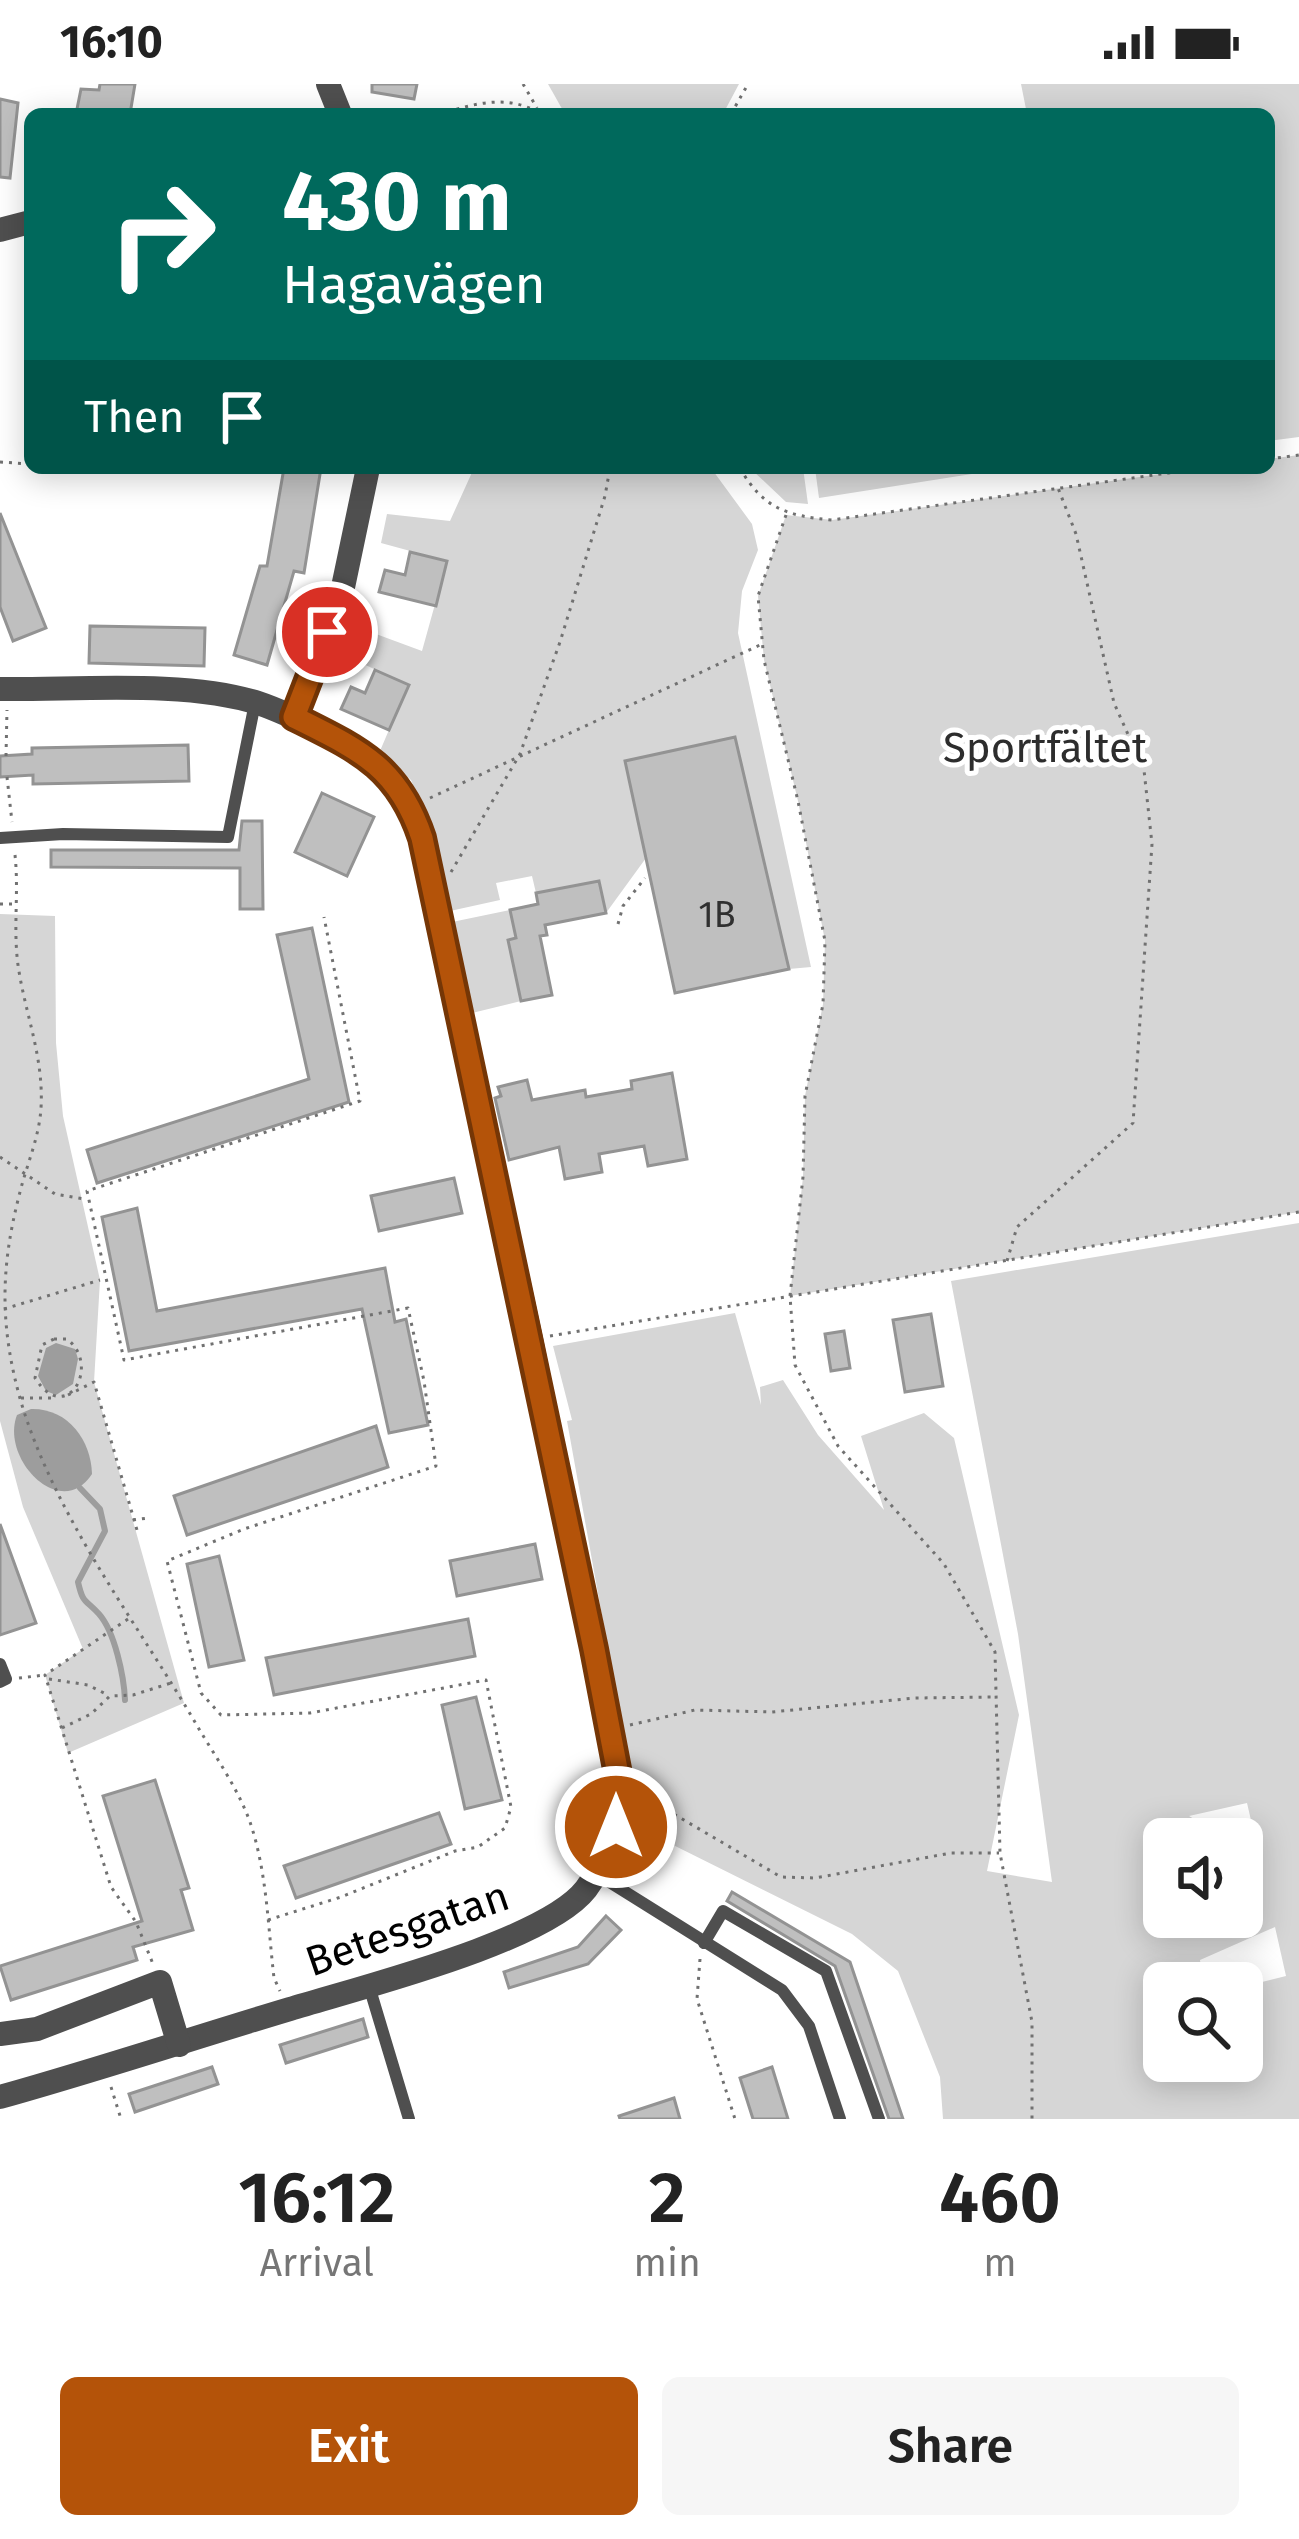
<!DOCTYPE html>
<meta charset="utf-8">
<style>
body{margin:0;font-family:"Fira Sans",sans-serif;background:#f6f6f6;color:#222;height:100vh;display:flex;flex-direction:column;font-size:45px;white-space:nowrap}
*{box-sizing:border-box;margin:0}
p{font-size:39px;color:#767676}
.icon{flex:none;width:66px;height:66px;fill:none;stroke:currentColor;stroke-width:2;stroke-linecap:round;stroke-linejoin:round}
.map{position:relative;height:2035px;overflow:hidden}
.panel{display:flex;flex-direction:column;background:#fff;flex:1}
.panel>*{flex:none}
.hud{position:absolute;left:24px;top:24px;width:1251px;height:366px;border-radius:18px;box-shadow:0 6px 30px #0003;background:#00695c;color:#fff;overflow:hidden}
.fabs{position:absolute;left:1143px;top:1734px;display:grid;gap:24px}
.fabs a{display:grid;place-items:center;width:120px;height:120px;border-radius:18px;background:#fff;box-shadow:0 6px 30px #0003;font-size:60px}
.pin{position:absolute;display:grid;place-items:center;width:102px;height:102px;color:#fff;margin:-51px;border:6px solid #fff;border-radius:50%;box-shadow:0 3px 12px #0007}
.me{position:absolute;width:132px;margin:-66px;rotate:0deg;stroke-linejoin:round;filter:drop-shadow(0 0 9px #0008)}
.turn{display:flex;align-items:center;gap:42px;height:252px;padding:0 60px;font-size:54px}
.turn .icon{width:156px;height:156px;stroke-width:2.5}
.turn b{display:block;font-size:84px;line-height:102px}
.then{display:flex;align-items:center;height:114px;padding:0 60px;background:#0003;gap:24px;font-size:45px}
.eta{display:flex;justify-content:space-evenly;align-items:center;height:204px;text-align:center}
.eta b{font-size:72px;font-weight:600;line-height:84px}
.primary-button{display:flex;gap:24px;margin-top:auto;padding:24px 60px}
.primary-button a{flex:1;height:138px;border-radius:18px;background:#b45309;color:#fff;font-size:48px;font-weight:600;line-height:138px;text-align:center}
.primary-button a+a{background:#f6f6f6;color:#222}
.status{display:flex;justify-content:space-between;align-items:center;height:84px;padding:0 60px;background:#fff;direction:ltr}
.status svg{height:33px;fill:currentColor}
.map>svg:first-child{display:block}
.green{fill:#d6d6d6;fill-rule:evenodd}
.water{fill:#9d9d9d}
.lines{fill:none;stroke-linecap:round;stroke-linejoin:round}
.stream{stroke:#9d9d9d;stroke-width:6}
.building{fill:#bfbfbf;stroke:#939393;stroke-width:3}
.path{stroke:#717171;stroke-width:3;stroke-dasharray:3 6;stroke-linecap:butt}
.service{stroke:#4f4f4f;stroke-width:12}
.minor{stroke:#4f4f4f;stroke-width:24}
.tertiary{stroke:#4f4f4f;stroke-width:24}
.route-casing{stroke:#753606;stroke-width:30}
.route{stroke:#b45309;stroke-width:21}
.labels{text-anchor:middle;stroke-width:10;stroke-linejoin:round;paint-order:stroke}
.number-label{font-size:36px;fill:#303030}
.park-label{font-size:42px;fill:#2d2d2d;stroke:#fff}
.street-label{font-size:42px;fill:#000;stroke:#fff}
</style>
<div class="status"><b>16:10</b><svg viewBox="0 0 49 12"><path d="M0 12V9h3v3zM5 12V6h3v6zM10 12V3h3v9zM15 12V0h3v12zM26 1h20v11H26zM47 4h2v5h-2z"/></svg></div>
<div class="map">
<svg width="1299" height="2035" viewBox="0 0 1299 2035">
<rect width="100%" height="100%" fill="#fff"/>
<!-- green -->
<g class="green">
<path d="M548 0H739L723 30H565Z"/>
<path d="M1021 0H1299V353L1269 357V30H1027Z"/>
<path d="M1299 371V1128L790 1212 803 1093 805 1012 823 920 825 857 798 717 764 576 758 512 786 431 832 436 1204 384H1269V375Z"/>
<path d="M474 384H711L752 440 758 466 742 507 738 549 811 883 789 885 735 653 625 677 646 774 606 829 599 797 536 809 532 792 496 799 500 816 450 827 427 733 411 696 380 667 408 601 338 568 349 540 422 567 447 477 381 459 387 430 450 437Z"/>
<path d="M750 384H803L808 420 786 418Z"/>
<path d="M815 384H1010L819 414Z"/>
<path d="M510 826 516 854 508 856 521 917 472 929 452 838Z"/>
<path d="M0 830 55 832 56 959 63 1032 100 1196 94 1298 184 1619 68 1669 45 1591 83 1565 23 1423 0 1337Z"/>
<path d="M1299 1139V2035H943L940 1993 898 1887 852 1850 623 1736 633 1704 567 1337 572 1336 553 1262 735 1229 761 1321 760 1303 783 1296 818 1351 884 1426 861 1352 924 1329 954 1354 1019 1631 987 1787 1052 1798 1018 1550 951 1197ZM1247 1719 1259 1771 1242 1763V1833H1164V1755H1228L1189 1732ZM1275 1843 1286 1892 1242 1903V1977H1164V1899H1203L1200 1876Z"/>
</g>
<!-- water -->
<g class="water">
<path d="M56 1259 75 1265 78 1275 73 1300 56 1311 46 1307 38 1292 46 1264Z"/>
<path d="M31 1325C68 1324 91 1356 92 1390 61 1438 0 1375 17 1331Z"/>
</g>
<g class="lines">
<!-- stream -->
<path class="stream" d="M80 1404 100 1425 105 1447 78 1498C83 1520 85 1515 99 1530 115 1548 124 1593 125 1616"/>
</g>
<!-- building -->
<g class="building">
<path d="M100 0H135L130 30H76L81 5 99 6Z"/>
<path d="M372 0H417L414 15 372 8Z"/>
<path d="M0 15 18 19 10 94 0 93Z"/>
<path d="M284 384H321L304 489 294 487 267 581 234 571 260 482H267Z"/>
<path d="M0 429 46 544 13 557 0 523Z"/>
<path d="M410 468 447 477 436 522 379 508 385 486 405 491Z"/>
<path d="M90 542 205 544 204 582 89 579Z"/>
<path d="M375 586 409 601 389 646 341 625 351 603 365 609Z"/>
<path d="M735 653 789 885 675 909 625 677Z"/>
<path d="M188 661 189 697 33 700V691L0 693V672L32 670V664Z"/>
<path d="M322 709 374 733 347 792 295 768Z"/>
<path d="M242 737H262L263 825H240V784L51 783V766H239Z"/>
<path d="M599 797 606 829 545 841 547 851 540 852 552 911 521 917 508 856 516 854 510 826 538 820 536 809Z"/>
<path d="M312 844 349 1018 97 1099 87 1066 309 995 277 851Z"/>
<path d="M672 989 687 1075 648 1082 644 1062 599 1070 602 1088 565 1095 559 1063 509 1076 495 1014 501 1012 498 1003 527 996 532 1016 585 1006 586 1013 632 1005 631 997Z"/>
<path d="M454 1094 462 1129 379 1147 371 1112Z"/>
<path d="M137 1124 157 1227 385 1184 395 1238 406 1235 428 1341 389 1349 362 1225 129 1267 102 1133Z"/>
<path d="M931 1230 943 1302 905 1308 893 1236Z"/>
<path d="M844 1247 850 1284 831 1287 825 1250Z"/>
<path d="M376 1342 388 1383 187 1451 174 1412Z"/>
<path d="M0 1440 36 1539 0 1551Z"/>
<path d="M535 1460 542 1495 457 1512 450 1477Z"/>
<path d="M219 1472 244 1576 209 1583 187 1480Z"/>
<path d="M468 1535 475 1572 274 1611 266 1574Z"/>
<path d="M476 1613 502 1716 465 1725 442 1621Z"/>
<path d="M155 1696 189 1804 181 1806 193 1846 133 1863 137 1876 11 1916 0 1882 142 1837 103 1712Z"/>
<path d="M439 1729 451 1760 296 1814 284 1782Z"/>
<path d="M732 1808 850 1878 903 2035H889L835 1882 727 1817Z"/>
<path d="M606 1832 621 1846 588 1880 509 1904 504 1888 578 1863Z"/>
<path d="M363 1935 368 1953 286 1979 280 1961Z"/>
<path d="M212 1983 218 2000 135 2028 129 2010Z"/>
<path d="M772 1983 788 2035H753L740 1994Z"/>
<path d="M674 2014 680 2035H620L619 2032Z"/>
</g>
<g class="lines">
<!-- path -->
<g class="path">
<path d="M523 0 537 24"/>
<path d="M439 30C475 20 507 9 541 30"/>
<path d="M731 30 748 0"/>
<path d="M1269 375 1299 371"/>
<path d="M0 378 30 380"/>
<path d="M740 384C763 425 788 432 832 436L1204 384"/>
<path d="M786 431 758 512 764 576 798 717 825 857 823 920 805 1012 803 1093 790 1212 795 1281 838 1362 944 1480 995 1568 1000 1769 1032 1938V2035"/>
<path d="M6 672 7 626"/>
<path d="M7 693 12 738"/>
<path d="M430 714 762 560"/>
<path d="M15 771C19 808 13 844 18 881 25 930 44 973 41 1024 39 1055 26 1082 19 1112 0 1186 0 1244 21 1318 57 1437 137 1538 199 1645 217 1675 240 1708 251 1741 267 1790 268 1843 274 1894L280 1907"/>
<path d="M451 788 520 670 560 558 605 412 610 384"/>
<path d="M0 820H15"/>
<path d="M618 840 623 822 645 794"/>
<path d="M0 1073 55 1110 84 1115"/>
<path d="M1007 1177 1017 1143 1133 1039 1152 760 1144 686 1114 619 1076 450 1058 404"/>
<path d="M4 1225 100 1196"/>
<path d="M550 1252 1299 1128"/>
<path d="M54 1255H67C102 1282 66 1343 35 1294L42 1261Z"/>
<path d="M68 1311 94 1298 137 1446"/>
<path d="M21 1314H54"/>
<path d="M133 1436 148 1434"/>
<path d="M128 1535 45 1591 111 1803 136 1838 153 1880"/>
<path d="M19 1594 45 1591"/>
<path d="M49 1595 88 1601 108 1611"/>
<path d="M630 1641 695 1626 772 1628 915 1614 996 1613"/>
<path d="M62 1644 91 1630 110 1612 133 1611 171 1599"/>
<path d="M643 1712 781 1793 815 1794 951 1769H999"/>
<path d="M268 1836 341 1813 455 1767 478 1763 505 1744 511 1723 486 1596 310 1629 221 1631 201 1609 167 1477 244 1445 436 1382 424 1297 408 1224 124 1276 87 1107 360 1017 324 833"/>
<path d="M700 1875 697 1915 735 2035"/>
<path d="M111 2003 121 2035"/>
</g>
<!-- service -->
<g class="service">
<path d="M0 754 63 750 228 753 255 619"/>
<path d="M0 1580 6 1595 0 1598"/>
<path d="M595 1789 782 1906 809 1942 840 2035"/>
<path d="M704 1859 723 1827 826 1887 879 2035"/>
<path d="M369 1902 409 2035"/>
</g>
<!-- minor -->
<g class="minor">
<path d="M0 146 30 138"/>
<path d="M0 605C77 606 186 596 258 619 282 627 304 638 326 649 375 673 405 702 422 754L531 1255 622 1711C616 1745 607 1777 586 1805 545 1858 358 1904 290 1925 193 1954 97 1986 0 2013"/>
<path d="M0 1950 37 1945 160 1898 179 1961"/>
</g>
<!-- tertiary -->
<g class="tertiary">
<path d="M328 0 340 30"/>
<path d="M294 633 342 508 368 384"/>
</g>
</g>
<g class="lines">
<!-- route casing -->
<g class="route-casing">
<path id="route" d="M327 548 294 633C358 665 398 682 422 754L594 1565 622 1711 616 1743"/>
</g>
<!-- route -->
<use href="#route" class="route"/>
</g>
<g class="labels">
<!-- number labels -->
<g class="number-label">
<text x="717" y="843">1B</text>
</g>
<!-- park labels -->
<g class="park-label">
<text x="1045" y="678">Sportfältet</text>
</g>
<!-- street labels -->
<g class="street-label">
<text transform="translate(407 1844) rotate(-19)" y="15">Betesgatan</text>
</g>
</g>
</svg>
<div class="fabs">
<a><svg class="icon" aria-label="sound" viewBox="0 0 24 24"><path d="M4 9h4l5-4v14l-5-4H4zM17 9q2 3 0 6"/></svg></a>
<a><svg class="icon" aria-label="search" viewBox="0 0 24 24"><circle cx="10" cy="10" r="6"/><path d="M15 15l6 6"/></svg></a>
</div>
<div class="pin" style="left:327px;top:548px;background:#d93025"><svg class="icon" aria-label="arrive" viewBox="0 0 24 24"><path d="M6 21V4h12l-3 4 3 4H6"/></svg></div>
<svg class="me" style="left:616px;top:1743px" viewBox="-20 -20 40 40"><circle r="17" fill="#b45309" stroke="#fff" stroke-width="3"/><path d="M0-11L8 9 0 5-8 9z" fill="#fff"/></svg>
<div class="hud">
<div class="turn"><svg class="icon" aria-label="right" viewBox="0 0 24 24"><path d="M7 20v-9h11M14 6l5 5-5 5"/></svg><div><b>430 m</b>Hagavägen</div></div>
<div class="then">Then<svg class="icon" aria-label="arrive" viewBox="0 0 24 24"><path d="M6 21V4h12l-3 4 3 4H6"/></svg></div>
</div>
</div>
<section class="panel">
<div class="eta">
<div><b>16:12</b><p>Arrival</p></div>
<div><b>2</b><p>min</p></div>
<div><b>460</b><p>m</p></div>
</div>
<div class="primary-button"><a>Exit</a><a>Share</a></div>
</section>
